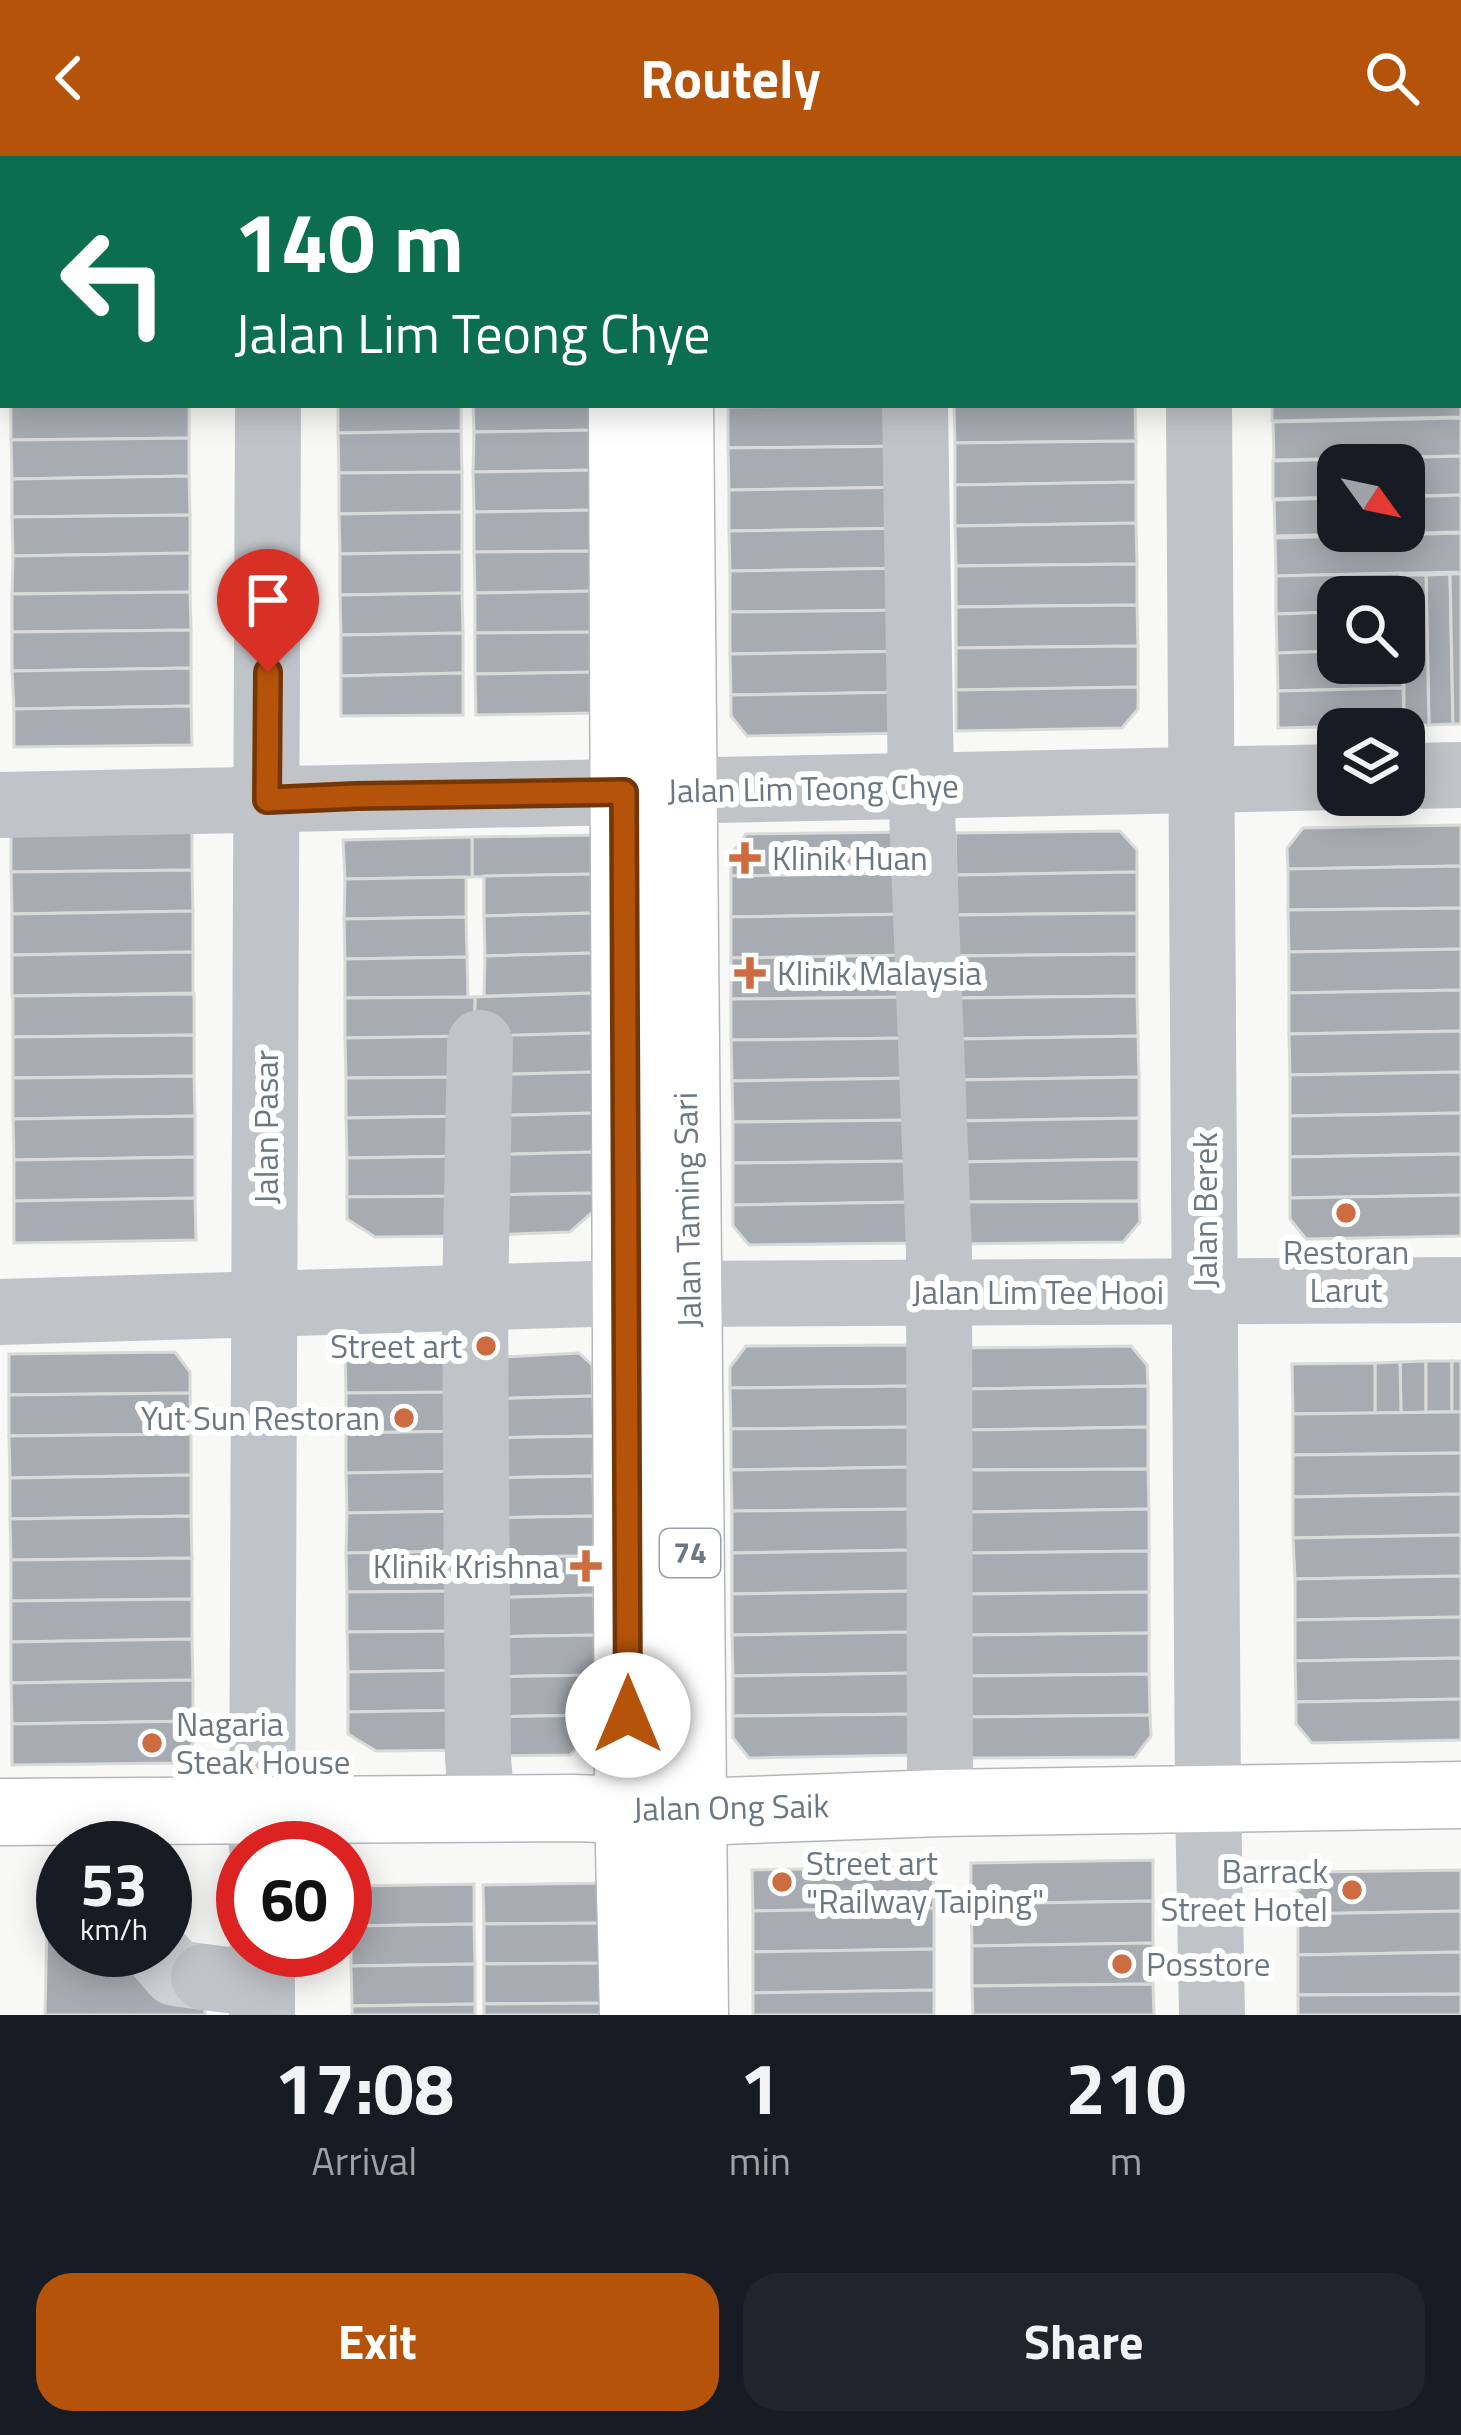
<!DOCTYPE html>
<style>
body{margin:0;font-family:"Titillium Web",sans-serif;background:#20242c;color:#f1f3f6;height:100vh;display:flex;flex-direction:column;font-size:45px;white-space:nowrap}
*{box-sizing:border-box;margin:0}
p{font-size:39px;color:#9ea1a6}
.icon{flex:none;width:66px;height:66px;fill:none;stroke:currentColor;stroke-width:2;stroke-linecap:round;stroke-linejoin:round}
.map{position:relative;height:1859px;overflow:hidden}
.drawer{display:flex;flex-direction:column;background:#171b24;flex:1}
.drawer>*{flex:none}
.top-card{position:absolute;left:0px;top:0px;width:1461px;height:252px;box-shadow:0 6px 30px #0003;background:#0b6e4f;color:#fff;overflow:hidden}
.needle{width:78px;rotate:123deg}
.tools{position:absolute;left:1317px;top:288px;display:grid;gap:24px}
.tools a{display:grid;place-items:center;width:108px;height:108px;border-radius:24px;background:#171b24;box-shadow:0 6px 30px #0003;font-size:60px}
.speed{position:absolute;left:36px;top:1665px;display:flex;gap:24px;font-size:60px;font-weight:700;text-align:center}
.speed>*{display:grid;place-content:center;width:156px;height:156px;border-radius:50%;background:#171b24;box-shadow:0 6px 30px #0003;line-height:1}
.speed small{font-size:30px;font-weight:400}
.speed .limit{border:18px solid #d22;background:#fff;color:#111}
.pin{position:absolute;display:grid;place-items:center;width:102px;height:102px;color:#fff;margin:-123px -51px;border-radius:50% 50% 50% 0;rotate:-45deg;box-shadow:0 0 12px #0007}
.pin .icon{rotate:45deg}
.me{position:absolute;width:132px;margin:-66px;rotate:0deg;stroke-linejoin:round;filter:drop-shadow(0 0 9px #0008)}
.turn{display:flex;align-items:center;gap:42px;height:252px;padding:0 36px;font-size:54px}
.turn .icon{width:156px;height:156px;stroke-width:2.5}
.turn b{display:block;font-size:84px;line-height:102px}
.eta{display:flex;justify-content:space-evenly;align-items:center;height:204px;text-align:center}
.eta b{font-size:72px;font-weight:700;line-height:84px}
.action{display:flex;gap:24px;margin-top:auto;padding:24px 36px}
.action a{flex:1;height:138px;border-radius:36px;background:#b45309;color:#fff;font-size:48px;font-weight:700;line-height:138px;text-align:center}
.action a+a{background:#20242c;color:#f1f3f6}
header{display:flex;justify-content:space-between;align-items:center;height:156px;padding:0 36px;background:#b45309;color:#fff;font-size:54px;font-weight:700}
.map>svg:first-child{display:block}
.building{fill:#a6acb2;stroke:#dadad8;stroke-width:3}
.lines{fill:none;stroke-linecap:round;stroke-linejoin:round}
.minor-tunnel{stroke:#ced1d4;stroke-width:66;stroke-dasharray:66 33;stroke-linecap:butt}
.major-casing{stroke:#b4b7bb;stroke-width:69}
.minor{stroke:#c0c3c7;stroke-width:66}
.major{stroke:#fff;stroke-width:66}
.route-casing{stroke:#753606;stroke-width:30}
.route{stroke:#b45309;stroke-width:21}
.poi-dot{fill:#cd6c41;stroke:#fff;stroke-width:4.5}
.labels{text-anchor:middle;stroke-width:12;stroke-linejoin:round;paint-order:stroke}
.shield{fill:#fff;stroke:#97a0a8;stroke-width:3}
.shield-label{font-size:30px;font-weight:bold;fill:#6b7783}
.street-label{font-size:33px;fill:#6b7783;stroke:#fff}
.poi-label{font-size:33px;fill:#6b7783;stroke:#fff;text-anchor:start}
</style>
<header><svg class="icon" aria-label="back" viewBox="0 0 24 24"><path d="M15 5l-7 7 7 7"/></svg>Routely<svg class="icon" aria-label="search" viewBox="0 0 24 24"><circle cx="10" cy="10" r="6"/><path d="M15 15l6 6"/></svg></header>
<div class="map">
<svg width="1461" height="1859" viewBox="0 0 1461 1859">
<rect width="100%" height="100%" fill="#f8f8f6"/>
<!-- building -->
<g class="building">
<rect x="337" y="0" width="122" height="3"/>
<rect x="713" y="0" width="181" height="3"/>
<rect x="955" y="0" width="181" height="3"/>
<path d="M1277 0H1461V14H1458V3H1277Z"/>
<path d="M1458 223H1461V261L1272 265V249H1458Z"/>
<path d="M11 249H189V282L11 284Z"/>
<path d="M338 249H461V275L338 277Z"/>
<path d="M473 249H596V274L474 276Z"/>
<path d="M910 249V290L728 292V251Z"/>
<path d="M954 249H1135L1136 285 955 287Z"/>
<path d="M1461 262V300L1274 304 1273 266Z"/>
<path d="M596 274V314L473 316 474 276Z"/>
<path d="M461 275 462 316 339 317 338 277Z"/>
<path d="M189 282V320L12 323 11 284Z"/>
<path d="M1136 285V326L955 329V287Z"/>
<path d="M910 290V331L729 334 728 292Z"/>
<path d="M1461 300V339L1404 340V309H1338V341L1273 343V305Z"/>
<path d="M596 314V354L474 356 473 316Z"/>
<path d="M462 316V356L339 358V317Z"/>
<path d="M189 320 190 359 12 361V323Z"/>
<path d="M1136 326V367L955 370V329Z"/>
<path d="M910 331V372L729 375V334Z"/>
<path d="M1461 339V376L1275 380 1274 344 1338 342V375H1404V341Z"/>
<path d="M596 354 597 395 474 396V356Z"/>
<path d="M462 356V396L340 398 339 358Z"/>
<path d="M190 359V397L13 400 12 361Z"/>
<path d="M1136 367 1137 408 956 410 955 370Z"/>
<path d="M910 372 911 412 730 415 729 375Z"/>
<path d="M1461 377V416L1276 420 1275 382Z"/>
<path d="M597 395V435L475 437 474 396Z"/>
<path d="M462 396V437L340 439V398Z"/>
<path d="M190 397V436L12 438 13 400Z"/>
<path d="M1137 408V449L956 451V410Z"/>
<path d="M911 412 912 454 730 456V415Z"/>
<path d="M1401 417V441H1338V456L1276 458V420Z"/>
<path d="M1450 418 1453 568 1429 569 1426 419Z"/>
<path d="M1450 418H1461V568H1453Z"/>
<path d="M1401 419H1426L1429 569H1404V441H1401Z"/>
<path d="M597 435 598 476 475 477V437Z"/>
<path d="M190 436 191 474 12 476V438Z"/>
<path d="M462 437 463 477 341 479 340 439Z"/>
<path d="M1137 449 1138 490 956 492V451Z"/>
<path d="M912 454V495L730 498V456Z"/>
<path d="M1338 456V495L1277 497 1276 458Z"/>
<path d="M191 474V512L12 515V476Z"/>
<path d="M598 476V516L475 518V477Z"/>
<path d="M463 477V517L341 520V479Z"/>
<path d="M1138 490V531L956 534V492Z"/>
<path d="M912 495V536L731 539 730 498Z"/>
<path d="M1338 495V507H1403V532L1278 535 1277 497Z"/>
<path d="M191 512V550L14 553 12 515Z"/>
<path d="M598 516V557L476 559 475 518Z"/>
<path d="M463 517V559L341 560V520Z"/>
<path d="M1138 531V553L1122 572 956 575V534Z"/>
<path d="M1403 532 1404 569 1278 572V535Z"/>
<path d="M912 536V577L747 580 731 560V539Z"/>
<path d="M191 550 192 589 14 591V553Z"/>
<path d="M1461 669V710L1288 713 1287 692 1303 672Z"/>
<path d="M192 673V714L11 716V676Z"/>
<path d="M1120 675 1137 694V716L956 719 955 677Z"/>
<path d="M911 676 912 717 731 720V698L746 678Z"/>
<path d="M592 679 593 718 472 721V681Z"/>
<path d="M472 681V721L345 723 343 684Z"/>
<path d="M1461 710V752L1288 754V713Z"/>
<path d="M192 714 193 755 12 758 11 716Z"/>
<path d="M1137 716V757L956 759V719Z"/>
<path d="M912 717V758L731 761V720Z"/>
<path d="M593 718V757L484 760V720Z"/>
<path d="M466 721V761L344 763 345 723Z"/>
<path d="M1461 752V793L1289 796 1288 754Z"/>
<path d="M193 755V796L12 799V758Z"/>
<path d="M593 757V797L485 800 484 760Z"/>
<path d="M1137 757V798L956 800V759Z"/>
<path d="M912 758V799L731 802V761Z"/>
<path d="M466 761 467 801 345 803 344 763Z"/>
<path d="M1461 793V834L1289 837V796Z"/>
<path d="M193 796V837L12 840V799Z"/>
<path d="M593 797V837L484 840 485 800Z"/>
<path d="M1137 798V840L957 842 956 800Z"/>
<path d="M912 799 913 841 731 843V802Z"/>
<path d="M467 801 468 841 345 842V803Z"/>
<path d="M1461 834V875L1289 878V837Z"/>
<path d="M593 837 594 877 474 881 475 841Z"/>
<path d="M194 838V879L13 881V840Z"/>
<path d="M1137 840 1138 880 957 883V842Z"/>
<path d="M475 841 474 881 345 882V842Z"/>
<path d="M913 841V882L731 884V843Z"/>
<path d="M1461 875V916L1290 919 1289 878Z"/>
<path d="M594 877V916L485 919V880Z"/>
<path d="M194 879V920L13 922V881Z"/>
<path d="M468 880 469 921 346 922 345 882Z"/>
<path d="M1138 880 1139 921 957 924V883Z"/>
<path d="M913 882V922L732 925 731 884Z"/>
<path d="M594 916 595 957 485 960V919Z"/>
<path d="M1461 916V957L1290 960V919Z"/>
<path d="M194 920 195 960 13 963V922Z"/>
<path d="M469 921V960L346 962V922Z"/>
<path d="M1139 921V962L957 965V924Z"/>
<path d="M913 922 914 964 733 966 732 925Z"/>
<path d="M595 957V996L485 999V960Z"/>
<path d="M1461 957V998L1290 1001V960Z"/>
<path d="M195 960V1001L14 1004 13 963Z"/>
<path d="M469 960 470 1000 347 1002 346 962Z"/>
<path d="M1139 962V1003L957 1006V965Z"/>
<path d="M914 964V1005L733 1007V966Z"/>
<path d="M595 996V1037L486 1039 485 999Z"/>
<path d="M1461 998V1039L1290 1042V1001Z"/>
<path d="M470 1000V1040L347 1041V1002Z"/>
<path d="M195 1001V1042L14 1045V1004Z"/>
<path d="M1139 1003V1045L958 1046 957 1006Z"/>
<path d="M914 1005V1046L733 1049V1007Z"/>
<path d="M595 1037V1054L570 1076 486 1079V1039Z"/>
<path d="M1461 1039V1080L1306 1083 1290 1063V1042Z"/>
<path d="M470 1040V1080L375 1081 347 1063V1041Z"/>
<path d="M195 1042 196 1084 14 1087V1045Z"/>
<path d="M1139 1045 1140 1066 1123 1086 958 1088V1046Z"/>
<path d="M914 1046 915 1087 749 1089 733 1070V1049Z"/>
<path d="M912 1189V1230L730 1232V1211L746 1190Z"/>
<path d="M1131 1190 1147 1209 1148 1230 966 1233V1192Z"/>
<path d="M175 1196 190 1216V1237L9 1239V1198Z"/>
<path d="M468 1196V1236L346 1237 345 1198Z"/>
<path d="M579 1197 592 1209 593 1240 483 1243 482 1202Z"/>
<path d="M1426 1205V1256L1401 1257 1400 1206Z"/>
<rect x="1426" y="1205" width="26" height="51"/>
<rect x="1452" y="1205" width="9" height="51"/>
<path d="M1400 1206 1401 1257H1375V1207Z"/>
<path d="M1375 1207V1257L1293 1258 1292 1208Z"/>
<path d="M912 1230V1271L731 1273 730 1232Z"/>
<path d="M1148 1230V1271L966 1274V1233Z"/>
<path d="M468 1236 469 1275 346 1277V1237Z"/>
<path d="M190 1237 191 1278 9 1280V1239Z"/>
<path d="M593 1240 594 1280 483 1282V1243Z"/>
<path d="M1452 1256H1461V1297L1293 1299V1258Z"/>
<path d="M912 1271 913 1311 731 1314V1273Z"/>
<path d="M1148 1271V1313L967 1314 966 1274Z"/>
<path d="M469 1275V1315L346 1317V1277Z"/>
<path d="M191 1278V1319L10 1322 9 1280Z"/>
<path d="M594 1280 593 1320 483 1322V1282Z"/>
<path d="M1461 1297V1338L1293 1341V1299Z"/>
<path d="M913 1311V1353L732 1355 731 1314Z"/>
<path d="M1148 1313 1149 1353 967 1356V1314Z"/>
<path d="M469 1315V1355L347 1357 346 1317Z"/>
<path d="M191 1319V1360L10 1363V1322Z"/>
<path d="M593 1320 594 1360 484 1362 483 1322Z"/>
<path d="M1461 1338V1379L1293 1382V1341Z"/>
<path d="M913 1353V1394L732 1397V1355Z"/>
<path d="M1149 1353V1395L967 1397V1356Z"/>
<path d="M469 1355 470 1395 346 1397 347 1357Z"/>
<path d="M191 1360 192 1402 11 1404 10 1363Z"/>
<path d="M594 1360V1400L484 1401V1362Z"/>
<path d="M1461 1379V1420L1295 1423 1293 1382Z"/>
<path d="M913 1394V1435L732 1438V1397Z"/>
<path d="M470 1395V1435L347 1436 346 1397Z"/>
<path d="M1149 1395V1436L968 1438 967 1397Z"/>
<path d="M594 1400V1439L484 1442V1401Z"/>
<path d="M192 1402V1443L11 1445V1404Z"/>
<path d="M1461 1420V1461L1295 1464V1423Z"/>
<path d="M470 1435 471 1475 347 1476V1436Z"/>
<path d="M913 1435V1476L732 1479V1438Z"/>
<path d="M1149 1436V1477L968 1479V1438Z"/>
<path d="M594 1439 595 1479 484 1481V1442Z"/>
<path d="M192 1443V1483L11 1486V1445Z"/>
<path d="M1461 1461V1502L1295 1505V1464Z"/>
<path d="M471 1475V1514L348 1516 347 1476Z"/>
<path d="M913 1476 914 1517 733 1520 732 1479Z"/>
<path d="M1149 1477V1518L969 1520 968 1479Z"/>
<path d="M595 1479V1519L485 1521 484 1481Z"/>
<path d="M192 1483 193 1524 11 1527V1486Z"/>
<path d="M1461 1502V1543L1296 1546 1295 1505Z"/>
<path d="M471 1514V1554L348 1556V1516Z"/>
<path d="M914 1517 915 1558 733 1560V1520Z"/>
<path d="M1149 1518 1150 1559 969 1561V1520Z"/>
<path d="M595 1519 596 1559 485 1561V1521Z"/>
<path d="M193 1524V1565L12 1568 11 1527Z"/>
<path d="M1461 1543V1584L1312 1587 1296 1568V1546Z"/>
<path d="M471 1554 472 1594 376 1595 348 1578V1556Z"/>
<path d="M915 1558V1599L749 1602 733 1582V1560Z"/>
<path d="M596 1559V1576L570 1599 486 1600 485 1561Z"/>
<path d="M1150 1559 1151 1580 1135 1601 969 1602V1561Z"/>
<path d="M193 1565V1587L178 1607 12 1609V1568Z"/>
<path d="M1153 1704V1745L971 1748V1707Z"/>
<path d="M933 1711 934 1752 753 1755 752 1714Z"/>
<path d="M1461 1714V1755L1298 1758 1297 1736 1313 1716Z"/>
<path d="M607 1727 606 1767 484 1768 483 1729Z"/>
<path d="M474 1728V1768L351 1770 350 1730Z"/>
<path d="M1153 1745V1787L972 1790 971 1748Z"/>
<path d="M934 1752V1793L753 1796V1755Z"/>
<path d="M1461 1755V1796L1298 1799V1758Z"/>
<path d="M63 1764V1794H82V1807H108V1794L204 1791 205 1859H45L47 1765Z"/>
<path d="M606 1767 607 1807 484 1808V1768Z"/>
<path d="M474 1768 475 1808 351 1810V1770Z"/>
<path d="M1153 1787V1828L972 1830V1790Z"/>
<path d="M934 1793V1834L753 1837V1796Z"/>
<path d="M1461 1796V1838L1298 1839V1799Z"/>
<path d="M607 1807V1847L484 1848V1808Z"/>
<path d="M475 1808V1848L352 1850 351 1810Z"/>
<path d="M1153 1828 1154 1859H973L972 1830Z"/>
<path d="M934 1834V1859H753V1837Z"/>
<path d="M1461 1838V1859H1298V1839Z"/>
<path d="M607 1847V1859H484V1848Z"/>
<path d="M475 1848V1859H352V1850Z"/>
</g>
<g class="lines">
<!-- minor-tunnel -->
<path class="minor-tunnel" d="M155 1794 175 1817 204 1821"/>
<!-- major casing -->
<g class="major-casing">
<g id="major">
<path d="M617 0V3"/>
<path d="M678 0V3"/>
<path d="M622 249 628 1653 633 1859"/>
<path d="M680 249 695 1859"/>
<path d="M0 1656 573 1652 693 1656 940 1647 1461 1639"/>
</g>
</g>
<!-- minor -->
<g class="minor">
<path d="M1197 0V3"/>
<path d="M269 3V0"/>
<path d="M913 3V0"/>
<path d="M1458 99H1461"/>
<path d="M915 249 921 630 939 1095 940 1647"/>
<path d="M1199 249 1208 1642 1212 1859"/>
<path d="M1404 620 1461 619"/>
<path d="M0 649 1338 621"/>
<path d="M480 887 475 1142 478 1602 482 1653"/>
<path d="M688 1138 1461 1134"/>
<path d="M0 1156 625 1137"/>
<path d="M262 1692 268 249"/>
<path d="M204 1821 262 1828"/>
<path d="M262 1859V1794"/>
</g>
<!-- major -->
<use href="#major" class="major"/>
</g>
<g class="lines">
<!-- route casing -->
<g class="route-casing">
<path id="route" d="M268 516 267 644 356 640 624 636 628 1559"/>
</g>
<!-- route -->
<use href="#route" class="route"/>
</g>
<!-- markers -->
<g class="poi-dot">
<path d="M739 684h12v12h12v12h-12v12h-12v-12h-12v-12h12z"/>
<path d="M744 799h12v12h12v12h-12v12h-12v-12h-12v-12h12z"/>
<circle cx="1346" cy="1057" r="12"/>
<circle cx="486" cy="1190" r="12"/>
<circle cx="404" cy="1262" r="12"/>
<path d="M580 1392h12v12h12v12h-12v12h-12v-12h-12v-12h12z"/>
<circle cx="152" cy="1587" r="12"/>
<circle cx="782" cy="1726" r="12"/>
<circle cx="1352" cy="1734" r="12"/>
<circle cx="1122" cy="1808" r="12"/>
</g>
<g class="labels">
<!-- shield labels -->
<rect class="shield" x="660" y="1373" width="60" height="48" rx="9"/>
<g class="shield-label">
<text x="690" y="1407">74</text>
</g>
<!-- street labels -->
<g class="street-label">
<text transform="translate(813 632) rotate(-1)" y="12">Jalan Lim Teong Chye</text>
<text transform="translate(266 971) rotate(-90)" y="12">Jalan Pasar</text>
<text transform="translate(687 1054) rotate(-91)" y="12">Jalan Taming Sari</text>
<text transform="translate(1205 1054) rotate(-90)" y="12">Jalan Berek</text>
<text x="1038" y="1148">Jalan Lim Tee Hooi</text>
<text transform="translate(731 1651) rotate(-1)" y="12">Jalan Ong Saik</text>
</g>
<!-- poi labels -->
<g class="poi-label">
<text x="772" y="714">Klinik Huan</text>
<text x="777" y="829">Klinik Malaysia</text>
<text x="1346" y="1108" text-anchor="middle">Restoran<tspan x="1346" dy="38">Larut</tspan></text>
<text x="462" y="1202" text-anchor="end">Street art</text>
<text x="380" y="1274" text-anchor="end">Yut Sun Restoran</text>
<text x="559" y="1422" text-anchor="end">Klinik Krishna</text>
<text x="176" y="1580">Nagaria<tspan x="176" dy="38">Steak House</tspan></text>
<text x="806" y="1719">Street art<tspan x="806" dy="38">"Railway Taiping"</tspan></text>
<text x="1328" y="1727" text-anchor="end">Barrack<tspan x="1328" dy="38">Street Hotel</tspan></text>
<text x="1146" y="1820">Posstore</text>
</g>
</g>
</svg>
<div class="tools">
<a><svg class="needle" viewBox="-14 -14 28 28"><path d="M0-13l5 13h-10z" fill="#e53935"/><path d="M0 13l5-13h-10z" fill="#9ea1a6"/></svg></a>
<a><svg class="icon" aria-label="search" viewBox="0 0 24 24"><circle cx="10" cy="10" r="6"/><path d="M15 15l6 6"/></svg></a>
<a><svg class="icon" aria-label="layers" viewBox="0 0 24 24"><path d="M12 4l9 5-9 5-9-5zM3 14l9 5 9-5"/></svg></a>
</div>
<div class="speed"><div>53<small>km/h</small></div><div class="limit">60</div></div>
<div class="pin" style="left:268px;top:516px;background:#d93025"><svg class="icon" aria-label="arrive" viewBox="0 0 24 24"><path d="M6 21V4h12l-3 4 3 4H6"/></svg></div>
<svg class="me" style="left:628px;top:1559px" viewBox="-20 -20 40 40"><circle r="19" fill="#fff"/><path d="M0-13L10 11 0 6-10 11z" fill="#b45309"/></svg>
<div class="top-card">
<div class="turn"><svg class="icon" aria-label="left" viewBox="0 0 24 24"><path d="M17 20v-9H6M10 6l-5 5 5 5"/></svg><div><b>140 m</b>Jalan Lim Teong Chye</div></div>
</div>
</div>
<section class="drawer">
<div class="eta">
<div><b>17:08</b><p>Arrival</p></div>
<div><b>1</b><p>min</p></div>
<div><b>210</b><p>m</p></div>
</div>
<div class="action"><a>Exit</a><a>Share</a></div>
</section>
